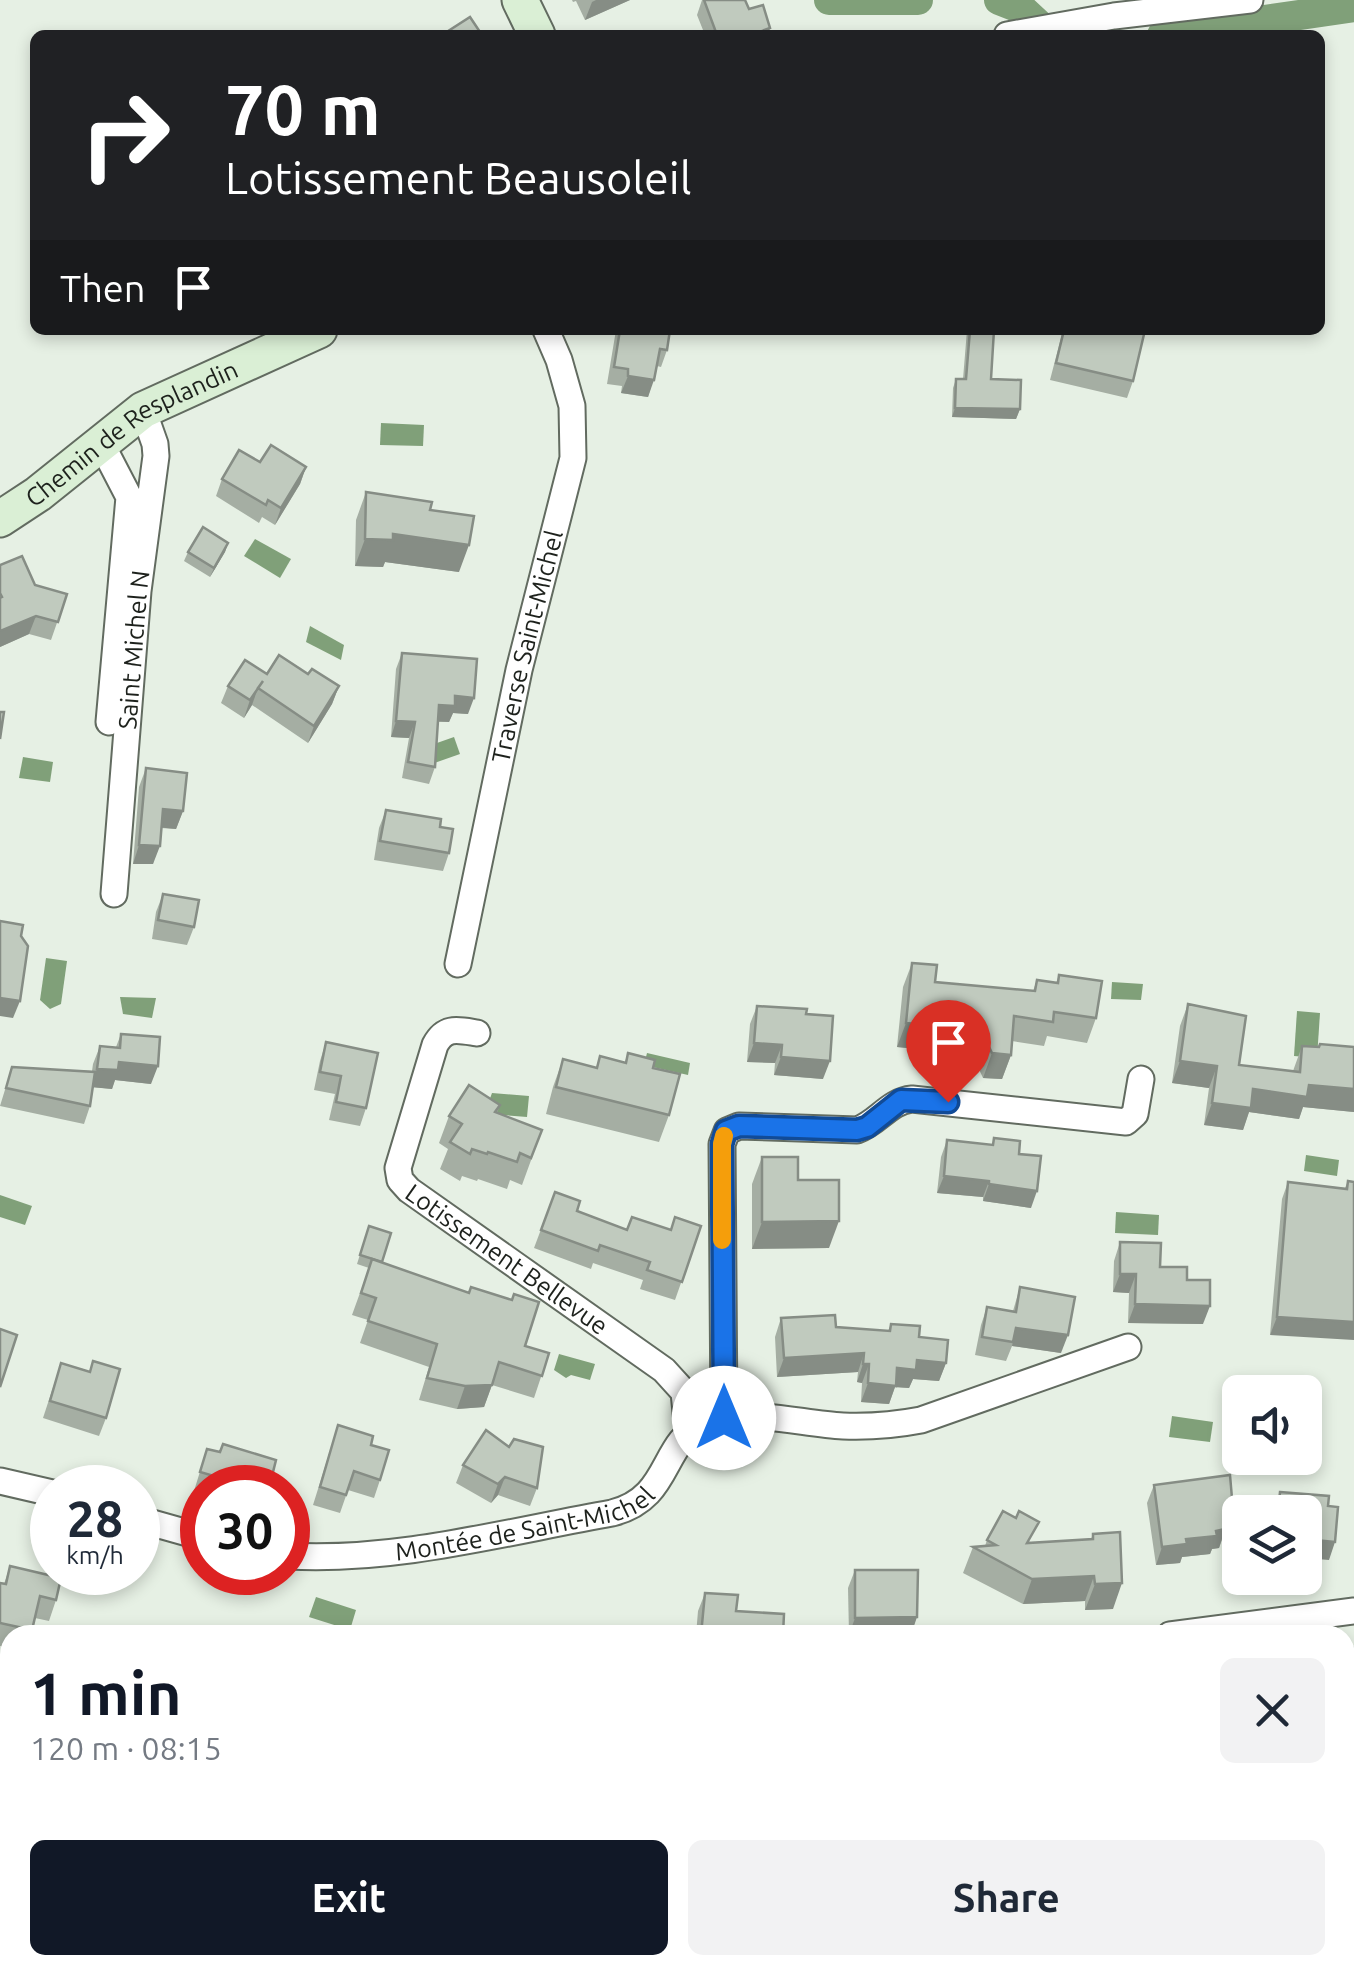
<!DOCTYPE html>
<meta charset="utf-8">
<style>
body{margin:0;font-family:Ubuntu,sans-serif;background:#f2f2f3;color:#1f2937;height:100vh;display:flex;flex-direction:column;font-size:38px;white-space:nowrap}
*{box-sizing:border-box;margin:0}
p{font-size:32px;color:#747a83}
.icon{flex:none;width:55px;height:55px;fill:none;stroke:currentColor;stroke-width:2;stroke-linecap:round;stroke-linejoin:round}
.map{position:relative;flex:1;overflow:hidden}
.sheet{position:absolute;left:0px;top:1625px;width:1355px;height:350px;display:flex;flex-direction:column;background:#fff;border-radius:30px 30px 0 0;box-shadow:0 5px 15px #0003}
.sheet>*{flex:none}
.guide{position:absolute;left:30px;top:30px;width:1295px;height:305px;border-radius:15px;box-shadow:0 5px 15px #0003;background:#202124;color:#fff;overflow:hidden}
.controls{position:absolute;left:1222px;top:1375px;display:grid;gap:20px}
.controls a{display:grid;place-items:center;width:100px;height:100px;border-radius:15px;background:#fff;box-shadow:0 5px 15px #0003;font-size:50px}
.speed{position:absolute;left:30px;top:1465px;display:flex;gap:20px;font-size:50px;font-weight:700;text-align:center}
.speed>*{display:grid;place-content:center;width:130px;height:130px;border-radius:50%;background:#fff;box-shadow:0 5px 15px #0003;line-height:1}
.speed small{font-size:25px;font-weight:400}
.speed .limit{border:15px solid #d22;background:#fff;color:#111}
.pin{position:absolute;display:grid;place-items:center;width:85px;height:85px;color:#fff;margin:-102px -42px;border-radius:50% 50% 50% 0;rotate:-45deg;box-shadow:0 0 10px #0007}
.pin .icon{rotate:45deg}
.me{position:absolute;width:110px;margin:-55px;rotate:0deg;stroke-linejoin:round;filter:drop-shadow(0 0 8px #0008)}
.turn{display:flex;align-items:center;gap:35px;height:210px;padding:0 30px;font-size:45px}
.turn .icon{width:130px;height:130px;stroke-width:2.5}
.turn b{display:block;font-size:70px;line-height:85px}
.then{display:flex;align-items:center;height:95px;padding:0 30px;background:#0003;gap:20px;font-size:38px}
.round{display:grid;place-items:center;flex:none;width:105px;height:105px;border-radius:15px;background:#f2f2f3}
.headline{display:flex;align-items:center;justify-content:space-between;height:170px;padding:0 30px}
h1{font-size:60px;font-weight:700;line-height:75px;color:#111827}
.action{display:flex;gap:20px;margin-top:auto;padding:20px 30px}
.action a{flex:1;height:115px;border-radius:15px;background:#111827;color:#fff;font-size:40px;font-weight:700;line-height:115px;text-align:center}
.action a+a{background:#f2f2f3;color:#1f2937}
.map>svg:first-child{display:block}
.water{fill:#80a079}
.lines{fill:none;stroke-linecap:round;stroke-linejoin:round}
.canal{stroke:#80a079;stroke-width:30}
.street-casing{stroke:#626b60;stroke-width:29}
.secondary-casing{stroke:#626b60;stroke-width:39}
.street{stroke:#fff;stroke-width:25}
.secondary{stroke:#daefd5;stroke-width:35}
.wall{fill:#a5aea3}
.shaded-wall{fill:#868d85}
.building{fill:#c0cabe;stroke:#868d85;stroke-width:2.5}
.route-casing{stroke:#114b97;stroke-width:25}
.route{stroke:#1a73e8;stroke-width:18}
.slow{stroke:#f59e0b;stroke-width:18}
.labels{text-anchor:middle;stroke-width:9;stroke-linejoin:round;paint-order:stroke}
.street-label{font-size:25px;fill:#1d211c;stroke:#fff}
</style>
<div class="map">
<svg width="1354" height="1975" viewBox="0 0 1354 1975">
<rect width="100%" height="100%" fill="#e6f0e4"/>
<!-- water -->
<g class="water">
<path d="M381 423 424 425 423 446 380 445Z"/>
<path d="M255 539 291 559 280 578 244 556Z"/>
<path d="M310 626 344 645 341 660 306 642Z"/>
<path d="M454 737 460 754 423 767 417 750Z"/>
<path d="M23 757 53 762 50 782 19 778Z"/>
<path d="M46 958 67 961 61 1004 50 1009 40 1000Z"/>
<path d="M1112 982 1143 984 1141 1000 1111 999Z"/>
<path d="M120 997 156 998 152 1018 123 1014Z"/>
<path d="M1297 1011 1320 1013 1317 1058 1294 1056Z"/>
<path d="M647 1053 690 1063 688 1075 644 1065Z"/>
<path d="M481 1092 488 1104 492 1093 529 1096 527 1117 490 1114 474 1093Z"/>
<path d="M1306 1155 1339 1160 1337 1176 1304 1171Z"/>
<path d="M0 1195 32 1206 25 1225 0 1217Z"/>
<path d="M1116 1212 1159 1215 1158 1235 1115 1233Z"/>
<path d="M559 1354 595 1364 590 1380 571 1375 566 1378 554 1370Z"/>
<path d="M1172 1416 1213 1422 1210 1442 1169 1437Z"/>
<path d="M316 1597 356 1610 350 1630 309 1617Z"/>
</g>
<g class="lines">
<!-- canal -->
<g class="canal">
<path d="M829 0H918"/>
<path d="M999 0 1022 9 1050 35"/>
<path d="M1162 35 1354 7"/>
</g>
<!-- street casing -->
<g class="street-casing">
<g id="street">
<path d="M1007 35 1114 16 1250 0"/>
<path d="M102 445 129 497 109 722"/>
<path id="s1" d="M114 894 138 591 156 456 155 444 143 410"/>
<path id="s2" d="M458 964 519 670 573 458 572 406 559 360 546 330"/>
<path id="s3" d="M477 1033C458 1030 445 1026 435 1045L398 1168 400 1180 409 1190 664 1370 684 1392 688 1433"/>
<path d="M724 1418 722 1144 727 1131 739 1126 857 1130C878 1123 889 1101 912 1099L1126 1122 1135 1114 1141 1079"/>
<path d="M0 1481 52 1493"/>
<path d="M138 1519 202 1537"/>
<path id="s4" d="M288 1556C396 1562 505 1532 612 1513 672 1498 660 1443 703 1424 744 1406 800 1424 843 1426 869 1427 895 1425 921 1420L1128 1347"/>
<path d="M1170 1635 1354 1611"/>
<path d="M0 1833H10"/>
</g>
</g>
<!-- secondary casing -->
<g class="secondary-casing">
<g id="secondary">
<path d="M520 0 537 35"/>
<path id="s5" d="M0 519 38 494 143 410 319 330"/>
</g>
</g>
<!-- street -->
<use href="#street" class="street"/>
<!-- secondary -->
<use href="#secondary" class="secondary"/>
</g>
<!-- wall -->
<g class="wall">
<path d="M572 0H630L585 20 576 1 573 2Z"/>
<path d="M702 0H745L749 9 768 35H705L697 15Z"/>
<path d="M616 330H670L667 350 661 367 657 366 648 397 621 393 622 386 607 384Z"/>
<path d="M967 330H994L991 379 1020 409 1016 419 952 417 953 388 956 379H963Z"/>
<path d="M1063 330H1102L1112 332 1113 330H1145L1133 381 1127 398 1050 380Z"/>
<path d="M260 462 306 467 300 484 275 525 262 517 259 523 216 496 222 479Z"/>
<path d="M366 492 430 510 459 572 385 562 383 567 355 566 356 520Z"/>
<path d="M228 543 225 552 210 577 184 561 188 552Z"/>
<path d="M0 565 35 585 67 594 51 640 29 634 0 647Z"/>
<path d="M402 653 468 714 453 713 449 722H438L435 767 429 784 402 778 409 738 391 737 396 669Z"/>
<path d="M267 674H308L339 686 332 704 308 743 252 705 244 718 221 703 228 686Z"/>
<path d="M146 768 183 811 176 829 161 828 153 864H133L139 787Z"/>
<path d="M386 810 440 827 449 853 443 871 374 860 379 828Z"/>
<path d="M163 894 194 927 187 945 152 939 156 912Z"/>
<path d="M912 963 935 982 1033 991 1037 980 1056 983 1059 975 1096 1018 1087 1043 1047 1036 1044 1046 1012 1041 1011 1055 1002 1079 983 1078 972 1054 897 1047 903 987Z"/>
<path d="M1188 1004 1239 1065 1293 1071 1302 1046 1354 1047V1112L1303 1107 1299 1119 1249 1112 1243 1130 1204 1125 1209 1088 1172 1083 1180 1026Z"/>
<path d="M757 1006 806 1014 823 1079 774 1075 775 1063 747 1062 750 1024Z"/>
<path d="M121 1034 151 1084 115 1080 112 1089 93 1087 90 1106 84 1124 0 1106 12 1067 92 1071 93 1064 100 1046 116 1047Z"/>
<path d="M326 1042 366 1108 360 1126 329 1120 335 1094 314 1090 320 1061Z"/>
<path d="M628 1053 653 1068 669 1115 659 1142 546 1114 553 1087 563 1059 596 1068 600 1056 625 1062Z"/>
<path d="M500 1105 497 1113 542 1130 522 1185 510 1180 507 1189 478 1179 477 1181 462 1176 460 1181 440 1169 448 1149 439 1143 449 1116Z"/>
<path d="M994 1138 1019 1154 1031 1208 983 1201V1197L937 1193 941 1157 947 1140 992 1145Z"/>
<path d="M762 1157 798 1180 829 1248 752 1249V1184Z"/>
<path d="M1348 1181 1354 1182 1270 1335 1282 1199 1288 1182 1345 1188Z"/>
<path d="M555 1192 577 1211 627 1230H670L701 1226 675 1300 640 1289 643 1280 593 1263 591 1269 534 1248Z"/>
<path d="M369 1226 382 1262 525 1346 549 1353 534 1398 492 1385 484 1407 457 1409 419 1400 429 1367 360 1343 368 1320 352 1315 369 1268 357 1264Z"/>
<path d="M1120 1242 1160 1267 1187 1280 1203 1324 1128 1323 1129 1293 1113 1292 1114 1261Z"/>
<path d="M1020 1287 1061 1353 1012 1346 1006 1361 975 1355 981 1325 987 1307 1013 1311Z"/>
<path d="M781 1318 836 1327 888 1331 891 1324 919 1337 946 1363 939 1381 913 1379 909 1388 895 1387 889 1404 861 1402 862 1383 857 1382 858 1372 777 1377 775 1337Z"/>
<path d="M61 1363 89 1372 106 1418 99 1436 43 1418Z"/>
<path d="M338 1425 371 1445 380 1480 374 1498 348 1490 340 1513 313 1505Z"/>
<path d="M486 1430 537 1488 530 1506 498 1495 491 1503 456 1483 463 1465Z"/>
<path d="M207 1449 220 1452 269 1488H202V1493L194 1491Z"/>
<path d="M1154 1485 1226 1529 1219 1548 1212 1549 1210 1554 1182 1557 1180 1563 1156 1565 1147 1503Z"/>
<path d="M1280 1492 1328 1506 1329 1560 1305 1512H1273Z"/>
<path d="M1093 1534 1113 1609 1085 1610V1601L1023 1604 963 1573 973 1547 985 1546 987 1540 1031 1543 1091 1539Z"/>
<path d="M10 1566 56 1600 49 1621 35 1618 30 1635H10V1648L0 1646V1583L4 1584Z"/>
<path d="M855 1570 911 1635H849L848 1588Z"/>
<path d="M705 1593 736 1611 783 1635H696L698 1611Z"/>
<path d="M0 1707 10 1710V1763L0 1761Z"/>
<path d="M0 1906 9 1917 38 1965 34 1975H0Z"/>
<path d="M226 1965H281L278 1975H223Z"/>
<path d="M1060 1965H1137L1134 1975H1060Z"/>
</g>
<!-- shaded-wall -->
<g class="shaded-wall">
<path d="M596 0H630L585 20 592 2Z"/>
<path d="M770 28 768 35H751Z"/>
<path d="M628 376 654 380 648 397 621 393Z"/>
<path d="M955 408 1020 409 1016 419 952 417Z"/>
<path d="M306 467 300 484 275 525 281 508Z"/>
<path d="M393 534 469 545 459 572 385 562 383 567 355 566 365 539Z"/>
<path d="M228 543 225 552 210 577 214 568Z"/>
<path d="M36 616 29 634 0 647V631Z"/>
<path d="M339 686 332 704 308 743 314 726Z"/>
<path d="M258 688 252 705 244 718 250 700Z"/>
<path d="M455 696 474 698 468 714 453 713 449 722 434 721 439 705Z"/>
<path d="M396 721 415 722 409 738 391 737Z"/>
<path d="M163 809 183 811 176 829 156 827Z"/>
<path d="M139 845 160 846 153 864H133Z"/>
<path d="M0 998 20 1001 13 1018 0 1016Z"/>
<path d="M906 1023 981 1030 972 1054 897 1047Z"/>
<path d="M754 1043 782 1045 775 1063 747 1062Z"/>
<path d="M992 1053 1011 1055 1002 1079 983 1078Z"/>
<path d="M781 1057 830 1061 823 1079 774 1075Z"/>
<path d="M1180 1061 1217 1066 1209 1088 1172 1083Z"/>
<path d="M119 1062 158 1066 151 1084 115 1080 112 1089 90 1087 97 1069Z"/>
<path d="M1309 1085 1354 1089V1112L1303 1107 1299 1119 1249 1112 1243 1130 1204 1125 1212 1103 1253 1089Z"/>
<path d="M944 1176 989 1181 983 1197 937 1193Z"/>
<path d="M989 1184 1037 1191 1031 1208 983 1201Z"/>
<path d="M839 1221 829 1248 752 1249 762 1222Z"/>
<path d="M1120 1274H1136L1129 1293 1113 1292Z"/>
<path d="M1135 1304 1210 1306 1203 1324 1128 1323Z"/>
<path d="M1277 1317 1354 1322V1340L1270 1335Z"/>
<path d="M1016 1328 1068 1335 1061 1353 1012 1346Z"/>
<path d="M864 1353 858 1372 777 1377 784 1358Z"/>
<path d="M917 1360 946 1363 939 1381 913 1379 909 1388 895 1387 889 1404 861 1402 868 1383 897 1368Z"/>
<path d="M863 1364H869L862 1383 857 1382Z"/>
<path d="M492 1385 484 1407 457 1409 465 1386Z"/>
<path d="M505 1477 498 1495 491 1503 498 1484Z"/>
<path d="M1233 1510 1226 1529 1217 1530 1224 1511Z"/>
<path d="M1225 1529 1219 1548 1212 1549 1210 1554 1182 1557 1180 1563 1156 1565 1162 1547 1186 1539Z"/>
<path d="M1305 1539 1335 1542 1329 1560 1305 1558Z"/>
<path d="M1094 1576 1085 1601 1023 1604 1032 1579Z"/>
<path d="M1122 1583 1113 1609 1085 1610 1095 1584Z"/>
<path d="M917 1617 911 1635H849L855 1618Z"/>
<path d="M1354 1680V1696L1345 1700V1688Z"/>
<path d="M1354 1876V1895L1345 1903V1884Z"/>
<path d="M540 1965H582L555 1975H520V1972Z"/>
<path d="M1022 1965H1044L1020 1971Z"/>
<path d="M1106 1965H1137L1134 1975H1092L1095 1968Z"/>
</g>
<!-- building -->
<g class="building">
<path d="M704 0H745L749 9 763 5 770 28 751 35H717Z"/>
<path d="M470 17 482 35H442Z"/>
<path d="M620 330H670L667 350 660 349 654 380 628 376V369L614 367Z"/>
<path d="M970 330H994L991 379 1021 380 1020 409 955 408 956 379H966Z"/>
<path d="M1064 330H1102L1113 333 1114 330H1145L1133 381 1056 363Z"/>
<path d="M271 445 306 467 281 508 268 500 266 505 222 479 239 450 260 462Z"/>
<path d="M366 492 432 502 430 510 474 516 469 545 393 534V540L365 539Z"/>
<path d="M203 527 228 543 214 568 188 552Z"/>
<path d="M22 556 35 585 67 594 58 622 36 616 0 631V598L2 597 0 593V565Z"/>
<path d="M402 653 477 659 474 698 455 696V706L439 705 435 767 408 762 415 722 396 721Z"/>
<path d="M279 655 308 674 312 669 339 686 314 726 258 688 263 681 250 700 228 686 245 660 267 674Z"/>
<path d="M0 712H4L0 739Z"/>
<path d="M146 768 187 773 183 811 163 809 160 846 139 845Z"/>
<path d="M386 810 441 819 440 827 453 829 449 853 380 841Z"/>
<path d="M163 894 199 900 194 927 158 920Z"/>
<path d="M0 921 23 925 21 936 28 946 20 1001 0 998Z"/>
<path d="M912 963 937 965 935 982 1035 991 1037 980 1058 983 1059 975 1102 981 1096 1018 1054 1012 1053 1022 1014 1016 1011 1055 992 1053 981 1030 906 1023Z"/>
<path d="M1188 1004 1246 1016 1239 1065 1300 1072 1302 1046 1319 1047 1320 1044 1354 1047V1089L1309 1085 1307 1097 1253 1089 1251 1108 1212 1103 1217 1066 1180 1061Z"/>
<path d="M757 1006 807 1009 806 1014 833 1016 830 1061 781 1057 782 1045 754 1043Z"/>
<path d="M121 1034 160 1037 158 1066 119 1062 118 1070 97 1069 100 1046 120 1048Z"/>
<path d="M326 1042 378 1053 366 1108 336 1102 341 1076 320 1072Z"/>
<path d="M628 1053 655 1060 653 1068 680 1074 669 1115 556 1087 563 1059 597 1068 600 1056 626 1063Z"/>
<path d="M12 1067 95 1072 90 1106 6 1088Z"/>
<path d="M469 1085 500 1105 495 1112 542 1130 531 1158 520 1153 517 1162 488 1152 487 1154 472 1149 470 1154 450 1142 462 1124 449 1116Z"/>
<path d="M994 1138 1020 1141 1019 1154 1041 1156 1037 1191 989 1184V1181L944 1176 947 1140 993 1145Z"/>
<path d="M762 1157H798V1180H839V1221L762 1222Z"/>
<path d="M1348 1181 1354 1182V1322L1277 1317 1288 1182 1347 1189Z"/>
<path d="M555 1192 580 1201 577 1211 627 1230 632 1217 671 1230 675 1217 701 1226 682 1282 647 1270 650 1262 600 1245 598 1251 541 1230Z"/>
<path d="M369 1226 391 1233 382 1262 360 1255Z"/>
<path d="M1120 1242 1161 1243 1160 1267H1187V1280H1210V1306L1135 1304 1136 1274H1120Z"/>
<path d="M372 1259 469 1293 471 1287 512 1300 514 1294 539 1302 525 1346 549 1353 542 1376 499 1362 492 1385 465 1386 427 1378 437 1344 368 1321 376 1298 361 1293Z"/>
<path d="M1020 1287 1075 1297 1068 1335 1016 1328 1013 1342 982 1337 987 1307 1016 1312Z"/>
<path d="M835 1315 836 1327 890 1331 891 1324 920 1326 919 1337 948 1340 946 1363 917 1360 916 1370 897 1368 896 1386 868 1383 869 1364H863L864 1353 784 1358 781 1318Z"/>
<path d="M0 1329 17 1335 0 1387Z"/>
<path d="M93 1361 120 1369 106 1418 50 1401 61 1363 90 1372Z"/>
<path d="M338 1425 373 1436 371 1445 389 1450 380 1480 354 1471 346 1495 320 1487Z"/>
<path d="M486 1430 509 1447 514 1439 543 1447 537 1488 505 1477 498 1484 463 1465Z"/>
<path d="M223 1444 276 1460 269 1488H255L200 1472 207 1449 220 1452Z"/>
<path d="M1230 1475 1233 1510 1224 1511 1225 1529 1216 1531 1217 1536 1186 1539 1187 1544 1162 1547 1154 1485Z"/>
<path d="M1280 1492 1329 1496 1328 1506 1338 1507 1335 1542 1305 1539V1512H1278Z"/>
<path d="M1003 1511 1016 1518 1019 1511 1039 1522 1027 1543 1093 1539V1534L1120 1532 1122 1583 1095 1584 1094 1576 1032 1579 973 1547 996 1545 987 1540Z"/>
<path d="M10 1566 61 1578 56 1600 40 1596 32 1630 0 1623V1583L6 1584Z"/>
<path d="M855 1570H918L917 1617 855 1618Z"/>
<path d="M705 1593 738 1595 736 1611 784 1614 783 1635H701Z"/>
<path d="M1345 1648H1354V1680L1345 1688Z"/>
<path d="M0 1707 10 1710V1744L0 1742Z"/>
<path d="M1354 1826V1876L1345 1884V1835Z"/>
<path d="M0 1906 10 1908V1965H36L28 1975 0 1968Z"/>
<path d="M248 1965H281L279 1973Z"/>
<path d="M524 1965H540L520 1972Z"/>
<path d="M973 1965H991L994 1975H934Z"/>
<path d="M1071 1965H1106L1095 1968V1975H1072Z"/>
<path d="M302 1971 319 1975H301Z"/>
</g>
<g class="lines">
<!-- route casing -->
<g class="route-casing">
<path id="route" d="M724 1418 722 1144 726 1131 739 1126 857 1130 867 1127 901 1100 948 1102"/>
</g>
<!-- route -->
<use href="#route" class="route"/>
<!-- slow -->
<path class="slow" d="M722 1240V1144L724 1136"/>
</g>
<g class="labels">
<!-- street labels -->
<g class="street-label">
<text dy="9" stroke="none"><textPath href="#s5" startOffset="158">Chemin de Resplandin</textPath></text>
<text dy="9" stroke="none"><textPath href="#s2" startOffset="325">Traverse Saint-Michel</textPath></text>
<text dy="9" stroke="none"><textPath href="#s1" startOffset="245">Saint Michel N</textPath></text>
<text dy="9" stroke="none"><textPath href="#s3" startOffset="322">Lotissement Bellevue</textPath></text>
<text dy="9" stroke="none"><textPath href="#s4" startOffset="240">Montée de Saint-Michel</textPath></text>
</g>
</g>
</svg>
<div class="controls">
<a><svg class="icon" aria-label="sound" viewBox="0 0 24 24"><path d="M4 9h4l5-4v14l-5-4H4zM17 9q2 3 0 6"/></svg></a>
<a><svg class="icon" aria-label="layers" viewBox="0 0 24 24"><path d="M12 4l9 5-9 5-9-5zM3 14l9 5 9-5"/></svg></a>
</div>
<div class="speed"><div>28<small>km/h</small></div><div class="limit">30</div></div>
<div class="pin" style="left:948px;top:1102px;background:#d93025"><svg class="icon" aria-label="arrive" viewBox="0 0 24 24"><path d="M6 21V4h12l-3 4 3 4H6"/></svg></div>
<svg class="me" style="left:724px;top:1418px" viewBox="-20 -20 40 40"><circle r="19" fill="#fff"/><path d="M0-13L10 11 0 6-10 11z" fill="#1a73e8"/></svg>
<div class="guide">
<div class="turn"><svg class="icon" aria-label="right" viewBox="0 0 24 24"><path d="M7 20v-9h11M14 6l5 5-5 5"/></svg><div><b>70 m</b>Lotissement Beausoleil</div></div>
<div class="then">Then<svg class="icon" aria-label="arrive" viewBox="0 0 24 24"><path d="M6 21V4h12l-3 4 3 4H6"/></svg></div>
</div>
<section class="sheet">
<div class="headline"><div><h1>1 min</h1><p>120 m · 08:15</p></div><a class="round"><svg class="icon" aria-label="close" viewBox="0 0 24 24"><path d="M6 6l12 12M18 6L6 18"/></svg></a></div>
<div class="action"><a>Exit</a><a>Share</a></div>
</section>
</div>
